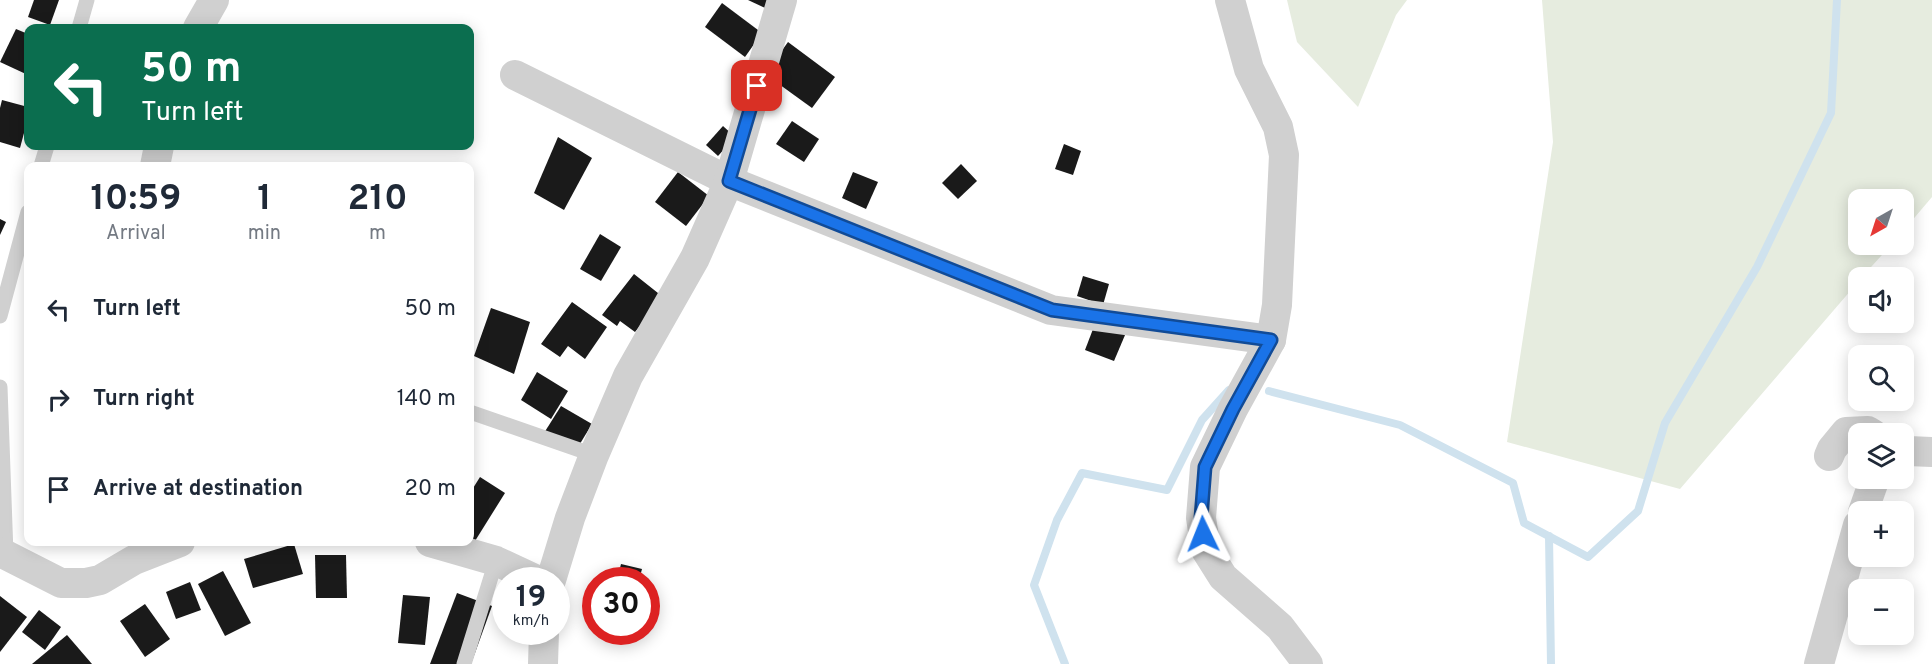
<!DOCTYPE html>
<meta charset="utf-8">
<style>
body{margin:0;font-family:Overpass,sans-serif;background:#f2f2f3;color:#1f2937;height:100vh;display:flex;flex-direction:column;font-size:22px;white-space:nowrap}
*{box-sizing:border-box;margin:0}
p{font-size:20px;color:#747a83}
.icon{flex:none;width:33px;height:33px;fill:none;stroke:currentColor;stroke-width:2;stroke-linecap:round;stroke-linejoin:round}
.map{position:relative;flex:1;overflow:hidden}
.details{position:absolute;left:24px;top:162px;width:450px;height:384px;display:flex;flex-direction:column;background:#fff;border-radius:12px;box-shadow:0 3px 15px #0003}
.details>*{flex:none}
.top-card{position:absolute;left:24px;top:24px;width:450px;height:126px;border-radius:12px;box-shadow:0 3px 15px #0003;background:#0b6e4f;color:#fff;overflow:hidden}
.needle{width:39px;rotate:219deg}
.fabs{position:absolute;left:1848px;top:189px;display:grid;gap:12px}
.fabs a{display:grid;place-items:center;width:66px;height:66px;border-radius:12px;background:#fff;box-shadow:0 3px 15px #0003;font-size:30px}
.speed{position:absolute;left:492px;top:567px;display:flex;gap:12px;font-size:30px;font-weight:700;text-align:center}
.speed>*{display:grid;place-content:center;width:78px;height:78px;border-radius:50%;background:#fff;box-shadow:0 3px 15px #0003;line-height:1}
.speed small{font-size:15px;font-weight:400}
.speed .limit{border:9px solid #d22;background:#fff;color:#111}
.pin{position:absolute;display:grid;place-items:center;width:51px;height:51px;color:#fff;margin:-26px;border-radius:12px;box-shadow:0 3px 9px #0006}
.me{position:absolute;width:66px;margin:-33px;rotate:358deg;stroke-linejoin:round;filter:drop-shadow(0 0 4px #0008)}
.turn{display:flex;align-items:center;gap:21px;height:126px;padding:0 18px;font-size:27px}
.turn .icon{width:78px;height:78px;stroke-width:2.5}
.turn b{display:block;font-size:42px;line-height:51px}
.eta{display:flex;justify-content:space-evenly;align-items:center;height:102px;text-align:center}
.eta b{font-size:36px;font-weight:700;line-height:42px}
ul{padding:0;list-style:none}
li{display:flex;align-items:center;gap:18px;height:90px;padding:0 18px}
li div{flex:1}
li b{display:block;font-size:22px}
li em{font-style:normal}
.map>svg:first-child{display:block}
.green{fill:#e6ecdf}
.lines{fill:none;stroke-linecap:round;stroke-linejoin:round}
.stream{stroke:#cfe2ee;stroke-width:8}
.building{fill:#1a1a1a}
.service{stroke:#d0d0d0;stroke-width:15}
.minor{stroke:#d0d0d0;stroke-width:30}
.route-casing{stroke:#114b97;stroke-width:15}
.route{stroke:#1a73e8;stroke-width:10}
</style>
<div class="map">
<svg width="1932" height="664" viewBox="0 0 1932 664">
<rect width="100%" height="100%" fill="#fff"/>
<!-- green -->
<g class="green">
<path d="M1287 0H1407L1396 15 1358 107 1297 42Z"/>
<path d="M1542 0H1932V197L1904 230V200H1858V244L1891 245 1862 277 1858 278V282L1680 489 1507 442 1553 142Z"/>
</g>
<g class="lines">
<!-- stream -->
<g class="stream">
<path d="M1269 391 1400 425 1513 483 1524 523 1588 557 1638 511 1665 423 1757 267 1831 113 1837 0"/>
<path d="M1549 536 1551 664"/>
<path d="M1065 664 1034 585 1057 520 1082 473 1167 490 1202 420 1229 390"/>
</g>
</g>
<!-- building -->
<g class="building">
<path d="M34 0H59L50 25 28 17Z"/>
<path d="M748 0H769L765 8Z"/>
<path d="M722 3 762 33 745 57 705 27Z"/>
<path d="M16 29 28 34V75L0 62Z"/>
<path d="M788 42 835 77 812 108 765 74Z"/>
<path d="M2 100 28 107V118L20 148 0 142V108Z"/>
<path d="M792 121 819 139 804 162 776 144Z"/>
<path d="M723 126 735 137 718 156 706 145Z"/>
<path d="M558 137 592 158 564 210 534 193Z"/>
<path d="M1064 144 1081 151 1073 175 1055 169Z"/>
<path d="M961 164 977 181 958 199 942 183Z"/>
<path d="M678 172 709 196 686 226 655 202Z"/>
<path d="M853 172 878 182 866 209 842 198Z"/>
<path d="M0 219 6 222 0 235Z"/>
<path d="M600 234 621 247 601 281 580 269Z"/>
<path d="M634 274 663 297 635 332 620 321 617 326 602 315Z"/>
<path d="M1083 276 1109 284 1103 305 1077 296Z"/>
<path d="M572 302 607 327 585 359 568 346 560 357 541 344Z"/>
<path d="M491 308 530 322 514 374 474 356Z"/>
<path d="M1098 316 1128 328 1114 361 1085 350Z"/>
<path d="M537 372 568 391 551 419 521 400Z"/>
<path d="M561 406 592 424 575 452 544 433Z"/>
<path d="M480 477 505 493 470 549V493Z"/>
<path d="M294 544 303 574 253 588 244 559Z"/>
<path d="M315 555H346L347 598H316Z"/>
<path d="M621 564 642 569 639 580H617Z"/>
<path d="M223 571 251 623 225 636 198 584Z"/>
<path d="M190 582 201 610 176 619 166 592Z"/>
<path d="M457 593 492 606 471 664H430Z"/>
<path d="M403 595 430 597 425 645 398 643Z"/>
<path d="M0 596 27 617 0 652Z"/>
<path d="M145 604 170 639 145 657 120 621Z"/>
<path d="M39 610 61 627 45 650 22 632Z"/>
<path d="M67 635 92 664H32Z"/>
</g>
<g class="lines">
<!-- service -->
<g class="service">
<path d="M79 28 87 0"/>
<path d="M41 166 47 146"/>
<path d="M0 316 28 212"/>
<path d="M0 387 6 554"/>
<path d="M470 412 594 455"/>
<path d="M464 664 496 561"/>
</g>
<!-- minor -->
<g class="minor">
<path d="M1230 0 1249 69 1278 127 1284 155 1277 305 1271 340 1233 409 1205 467 1201 518 1206 550 1223 577 1280 627 1308 664"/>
<path d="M198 28 214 0"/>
<path d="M515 75 729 181 1051 310 1271 340"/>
<path d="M155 166 159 146"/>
<path d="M1904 454 1908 451 1932 452"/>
<path d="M1829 456 1832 449 1846 432 1868 431 1873 434"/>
<path d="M1863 512 1875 478"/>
<path d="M430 542 496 561 537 580"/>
<path d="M0 552 61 583H86L100 580 134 560 180 542"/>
<path d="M551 580 570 518 594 455 628 376 695 258 729 181 782 0"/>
<path d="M543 664 544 632"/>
<path d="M1819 664 1858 525"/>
</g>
</g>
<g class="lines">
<!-- route casing -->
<g class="route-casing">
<path id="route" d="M757 86 729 181 1052 310 1271 340 1233 409 1205 467 1201 518 1203 534"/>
</g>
<!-- route -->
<use href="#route" class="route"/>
</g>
</svg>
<div class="fabs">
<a><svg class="needle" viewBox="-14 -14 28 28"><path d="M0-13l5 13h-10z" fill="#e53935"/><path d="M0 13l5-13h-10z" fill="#747a83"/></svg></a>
<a><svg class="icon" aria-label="sound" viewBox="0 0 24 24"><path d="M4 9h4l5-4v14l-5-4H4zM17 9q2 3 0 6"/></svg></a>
<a><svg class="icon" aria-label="search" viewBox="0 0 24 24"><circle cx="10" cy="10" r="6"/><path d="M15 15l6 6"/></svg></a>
<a><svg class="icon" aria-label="layers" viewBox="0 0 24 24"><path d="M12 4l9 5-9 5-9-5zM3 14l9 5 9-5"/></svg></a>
<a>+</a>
<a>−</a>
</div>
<div class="speed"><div>19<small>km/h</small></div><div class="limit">30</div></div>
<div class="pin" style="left:757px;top:86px;background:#d93025"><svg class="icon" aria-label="arrive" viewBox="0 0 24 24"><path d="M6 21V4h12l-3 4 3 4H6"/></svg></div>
<svg class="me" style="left:1203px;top:534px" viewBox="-20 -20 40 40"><path d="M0-17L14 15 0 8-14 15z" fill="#1a73e8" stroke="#fff" stroke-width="4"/></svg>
<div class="top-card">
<div class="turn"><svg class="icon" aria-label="left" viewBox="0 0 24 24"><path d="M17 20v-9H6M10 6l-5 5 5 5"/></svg><div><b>50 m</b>Turn left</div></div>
</div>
<section class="details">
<div class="eta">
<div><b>10:59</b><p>Arrival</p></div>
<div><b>1</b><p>min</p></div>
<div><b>210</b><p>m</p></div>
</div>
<ul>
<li><svg class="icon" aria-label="left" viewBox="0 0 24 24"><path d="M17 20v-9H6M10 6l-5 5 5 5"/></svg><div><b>Turn left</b></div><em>50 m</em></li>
<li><svg class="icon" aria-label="right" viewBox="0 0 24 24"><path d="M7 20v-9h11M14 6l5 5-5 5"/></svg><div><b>Turn right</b></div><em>140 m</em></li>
<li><svg class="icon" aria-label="arrive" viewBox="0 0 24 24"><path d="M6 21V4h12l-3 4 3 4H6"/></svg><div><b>Arrive at destination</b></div><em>20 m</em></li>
</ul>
</section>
</div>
